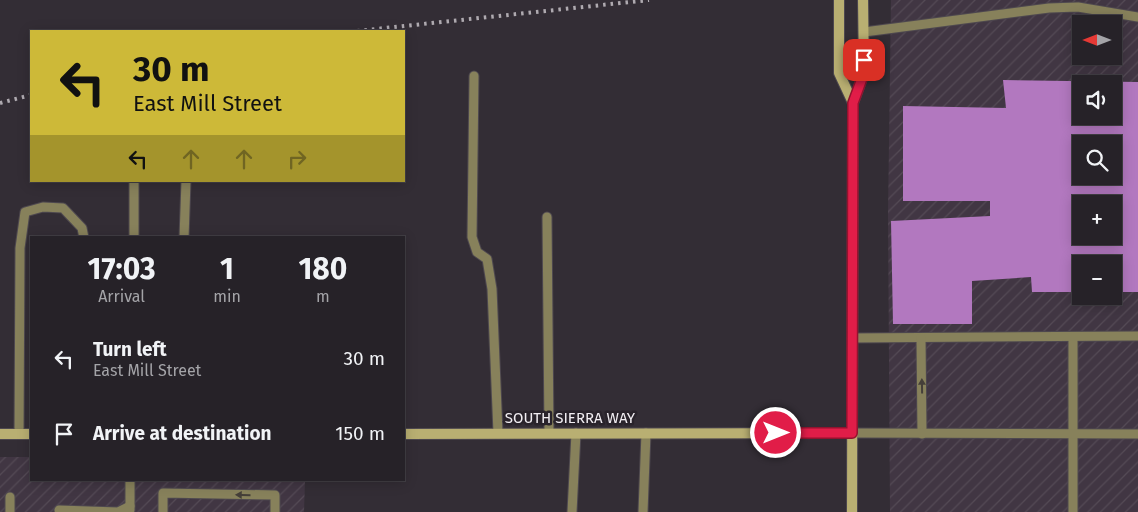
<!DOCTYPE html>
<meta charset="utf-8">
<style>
body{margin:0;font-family:"Fira Sans",sans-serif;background:#2e2a30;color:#f1f3f6;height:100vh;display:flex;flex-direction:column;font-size:19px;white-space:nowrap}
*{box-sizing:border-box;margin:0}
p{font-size:16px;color:#a4a4a8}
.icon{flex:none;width:28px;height:28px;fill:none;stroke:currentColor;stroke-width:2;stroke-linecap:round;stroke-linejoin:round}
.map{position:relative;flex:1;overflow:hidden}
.drawer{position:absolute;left:30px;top:236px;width:375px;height:245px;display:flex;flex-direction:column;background:#262228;border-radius:0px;box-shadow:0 2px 12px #0003,0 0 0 1px #423f45}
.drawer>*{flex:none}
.hud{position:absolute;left:30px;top:30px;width:375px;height:152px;border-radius:0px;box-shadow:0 2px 12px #0003,0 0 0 1px #423f45;background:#cdb938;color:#111;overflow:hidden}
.needle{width:32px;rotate:270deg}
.tools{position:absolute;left:1072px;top:15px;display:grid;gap:10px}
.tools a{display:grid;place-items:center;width:50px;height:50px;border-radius:0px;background:#262228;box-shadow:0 2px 12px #0003,0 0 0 1px #423f45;font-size:25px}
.pin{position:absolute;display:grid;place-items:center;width:42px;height:42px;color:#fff;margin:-21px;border-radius:10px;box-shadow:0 2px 8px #0006}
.me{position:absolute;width:55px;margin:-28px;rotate:90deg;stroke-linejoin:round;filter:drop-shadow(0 0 4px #0008)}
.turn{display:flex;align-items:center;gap:18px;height:105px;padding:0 20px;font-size:22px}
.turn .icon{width:65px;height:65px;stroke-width:2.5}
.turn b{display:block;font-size:35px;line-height:42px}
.lanes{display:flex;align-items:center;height:48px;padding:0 20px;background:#0003;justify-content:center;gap:25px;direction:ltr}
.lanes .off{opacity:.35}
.eta{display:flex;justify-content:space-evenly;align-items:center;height:85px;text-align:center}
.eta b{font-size:30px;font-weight:700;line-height:35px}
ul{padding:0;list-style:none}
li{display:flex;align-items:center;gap:15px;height:75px;padding:0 20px}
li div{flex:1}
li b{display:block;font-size:19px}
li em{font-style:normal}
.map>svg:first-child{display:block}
.industrial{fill:url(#industrial-furrows);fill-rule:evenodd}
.building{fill:#b278bf;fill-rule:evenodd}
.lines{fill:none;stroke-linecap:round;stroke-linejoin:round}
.lane-casing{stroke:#4e484f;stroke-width:11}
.secondary-casing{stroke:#4e484f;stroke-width:12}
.lane{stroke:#87815b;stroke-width:9}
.secondary{stroke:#b9af72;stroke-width:10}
.rail{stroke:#afaab0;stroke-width:4;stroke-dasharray:2.5 5;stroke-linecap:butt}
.oneway{fill:#453f39}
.route-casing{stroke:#92132f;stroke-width:12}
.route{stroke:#e11d48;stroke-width:9}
.labels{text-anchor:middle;stroke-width:5;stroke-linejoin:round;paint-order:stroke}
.street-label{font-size:15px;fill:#f1edf2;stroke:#29232b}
</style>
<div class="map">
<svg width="1138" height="512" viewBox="0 0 1138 512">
<defs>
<pattern id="industrial-furrows" width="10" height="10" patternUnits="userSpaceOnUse" patternTransform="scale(1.25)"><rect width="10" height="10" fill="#413643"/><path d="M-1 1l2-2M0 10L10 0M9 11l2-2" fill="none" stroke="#544a55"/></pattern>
</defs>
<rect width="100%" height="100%" fill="#332d35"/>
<!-- industrial -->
<g class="industrial">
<path d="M891 0H1138V512H890L888 213ZM1081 24H1114V56H1081ZM1081 84H1114V116H1081ZM1081 144H1114V176H1081ZM1081 204H1114V236H1081ZM1081 264H1114V296H1081Z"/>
<path d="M0 457H31V480H305L304 512H0Z"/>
</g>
<!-- building -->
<path class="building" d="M1003 80 1138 82V292H1114V264H1081V292H1032L1031 277 972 281V324H893L891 221 990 216V201H903V106L1006 108ZM1081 84H1114V116H1081ZM1081 144H1114V176H1081ZM1081 204H1114V236H1081Z"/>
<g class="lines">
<!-- lane casing -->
<g class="lane-casing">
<g id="lane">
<path d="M864 32 1049 8 1078 7 1138 17"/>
<path d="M474 76 472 237 477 252 487 259 492 289 498 433"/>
<path d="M134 181V238"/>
<path d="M547 217 549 433"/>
<path d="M184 238 186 181"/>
<path d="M1073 337V512"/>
<path d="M852 338 1138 336"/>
<path d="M921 338 922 434"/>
<path d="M852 433 1138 434"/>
<path d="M19 434 20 248 25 212 43 207 63 208 82 228 84 238"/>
<path d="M130 480V510"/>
<path d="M59 510 118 512 130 506"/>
<path d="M10 512V497"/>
<path d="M163 512V493L275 495V512"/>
<path d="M572 512 576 433"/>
<path d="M643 512 646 433"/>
</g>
</g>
<!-- secondary casing -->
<g class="secondary-casing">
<g id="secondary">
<path d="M839 0V73L853 103"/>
<path d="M0 434H31"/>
<path d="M404 434 852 433"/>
<path d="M852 512 853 103 864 73 863 0"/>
</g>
</g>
<!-- lane -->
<use href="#lane" class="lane"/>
<!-- secondary -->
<use href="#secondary" class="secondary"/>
<!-- rail -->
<g class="rail">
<path d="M357 31 649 0"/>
<path d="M0 103 31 95"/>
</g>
</g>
<!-- one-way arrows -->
<defs><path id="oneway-solid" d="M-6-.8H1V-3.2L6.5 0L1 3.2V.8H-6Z" transform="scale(1.25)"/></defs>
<g class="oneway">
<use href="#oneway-solid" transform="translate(922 386) rotate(-91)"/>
<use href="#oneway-solid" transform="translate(243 495) rotate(-179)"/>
</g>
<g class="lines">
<!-- route casing -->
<g class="route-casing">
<path id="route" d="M776 433H852L853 103 864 73V60"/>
</g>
<!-- route -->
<use href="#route" class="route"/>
</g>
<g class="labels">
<!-- street labels -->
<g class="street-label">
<text x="570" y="423">SOUTH SIERRA WAY</text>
</g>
</g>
</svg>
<div class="tools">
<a><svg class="needle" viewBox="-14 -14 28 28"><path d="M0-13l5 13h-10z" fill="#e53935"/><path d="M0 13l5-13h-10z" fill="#a4a4a8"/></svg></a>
<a><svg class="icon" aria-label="sound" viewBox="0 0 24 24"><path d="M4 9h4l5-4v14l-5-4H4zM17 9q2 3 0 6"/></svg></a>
<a><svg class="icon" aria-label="search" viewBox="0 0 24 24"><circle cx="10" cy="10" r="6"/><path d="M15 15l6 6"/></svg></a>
<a>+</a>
<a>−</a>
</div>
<div class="pin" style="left:864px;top:60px;background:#d93025"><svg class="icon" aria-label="arrive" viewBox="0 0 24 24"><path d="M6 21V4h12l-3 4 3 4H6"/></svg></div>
<svg class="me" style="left:776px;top:433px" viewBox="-20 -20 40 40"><circle r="17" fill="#e11d48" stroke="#fff" stroke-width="3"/><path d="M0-11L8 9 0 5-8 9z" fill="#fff"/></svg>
<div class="hud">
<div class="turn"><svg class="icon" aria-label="left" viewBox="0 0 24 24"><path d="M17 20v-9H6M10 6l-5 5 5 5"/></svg><div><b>30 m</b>East Mill Street</div></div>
<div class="lanes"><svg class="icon" aria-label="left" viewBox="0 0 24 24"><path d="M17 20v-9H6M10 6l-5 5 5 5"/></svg><svg class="icon off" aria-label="ahead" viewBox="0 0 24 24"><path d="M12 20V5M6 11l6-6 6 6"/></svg><svg class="icon off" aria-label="ahead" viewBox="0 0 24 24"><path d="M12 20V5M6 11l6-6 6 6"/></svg><svg class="icon off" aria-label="right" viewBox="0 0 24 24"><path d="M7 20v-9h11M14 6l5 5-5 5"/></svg></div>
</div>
<section class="drawer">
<div class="eta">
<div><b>17:03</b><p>Arrival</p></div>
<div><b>1</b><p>min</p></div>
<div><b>180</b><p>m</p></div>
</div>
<ul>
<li><svg class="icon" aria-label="left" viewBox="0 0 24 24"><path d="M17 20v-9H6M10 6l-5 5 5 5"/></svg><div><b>Turn left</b><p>East Mill Street</p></div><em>30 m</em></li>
<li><svg class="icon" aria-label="arrive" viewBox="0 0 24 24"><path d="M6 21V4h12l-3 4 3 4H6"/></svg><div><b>Arrive at destination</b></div><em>150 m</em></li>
</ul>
</section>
</div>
